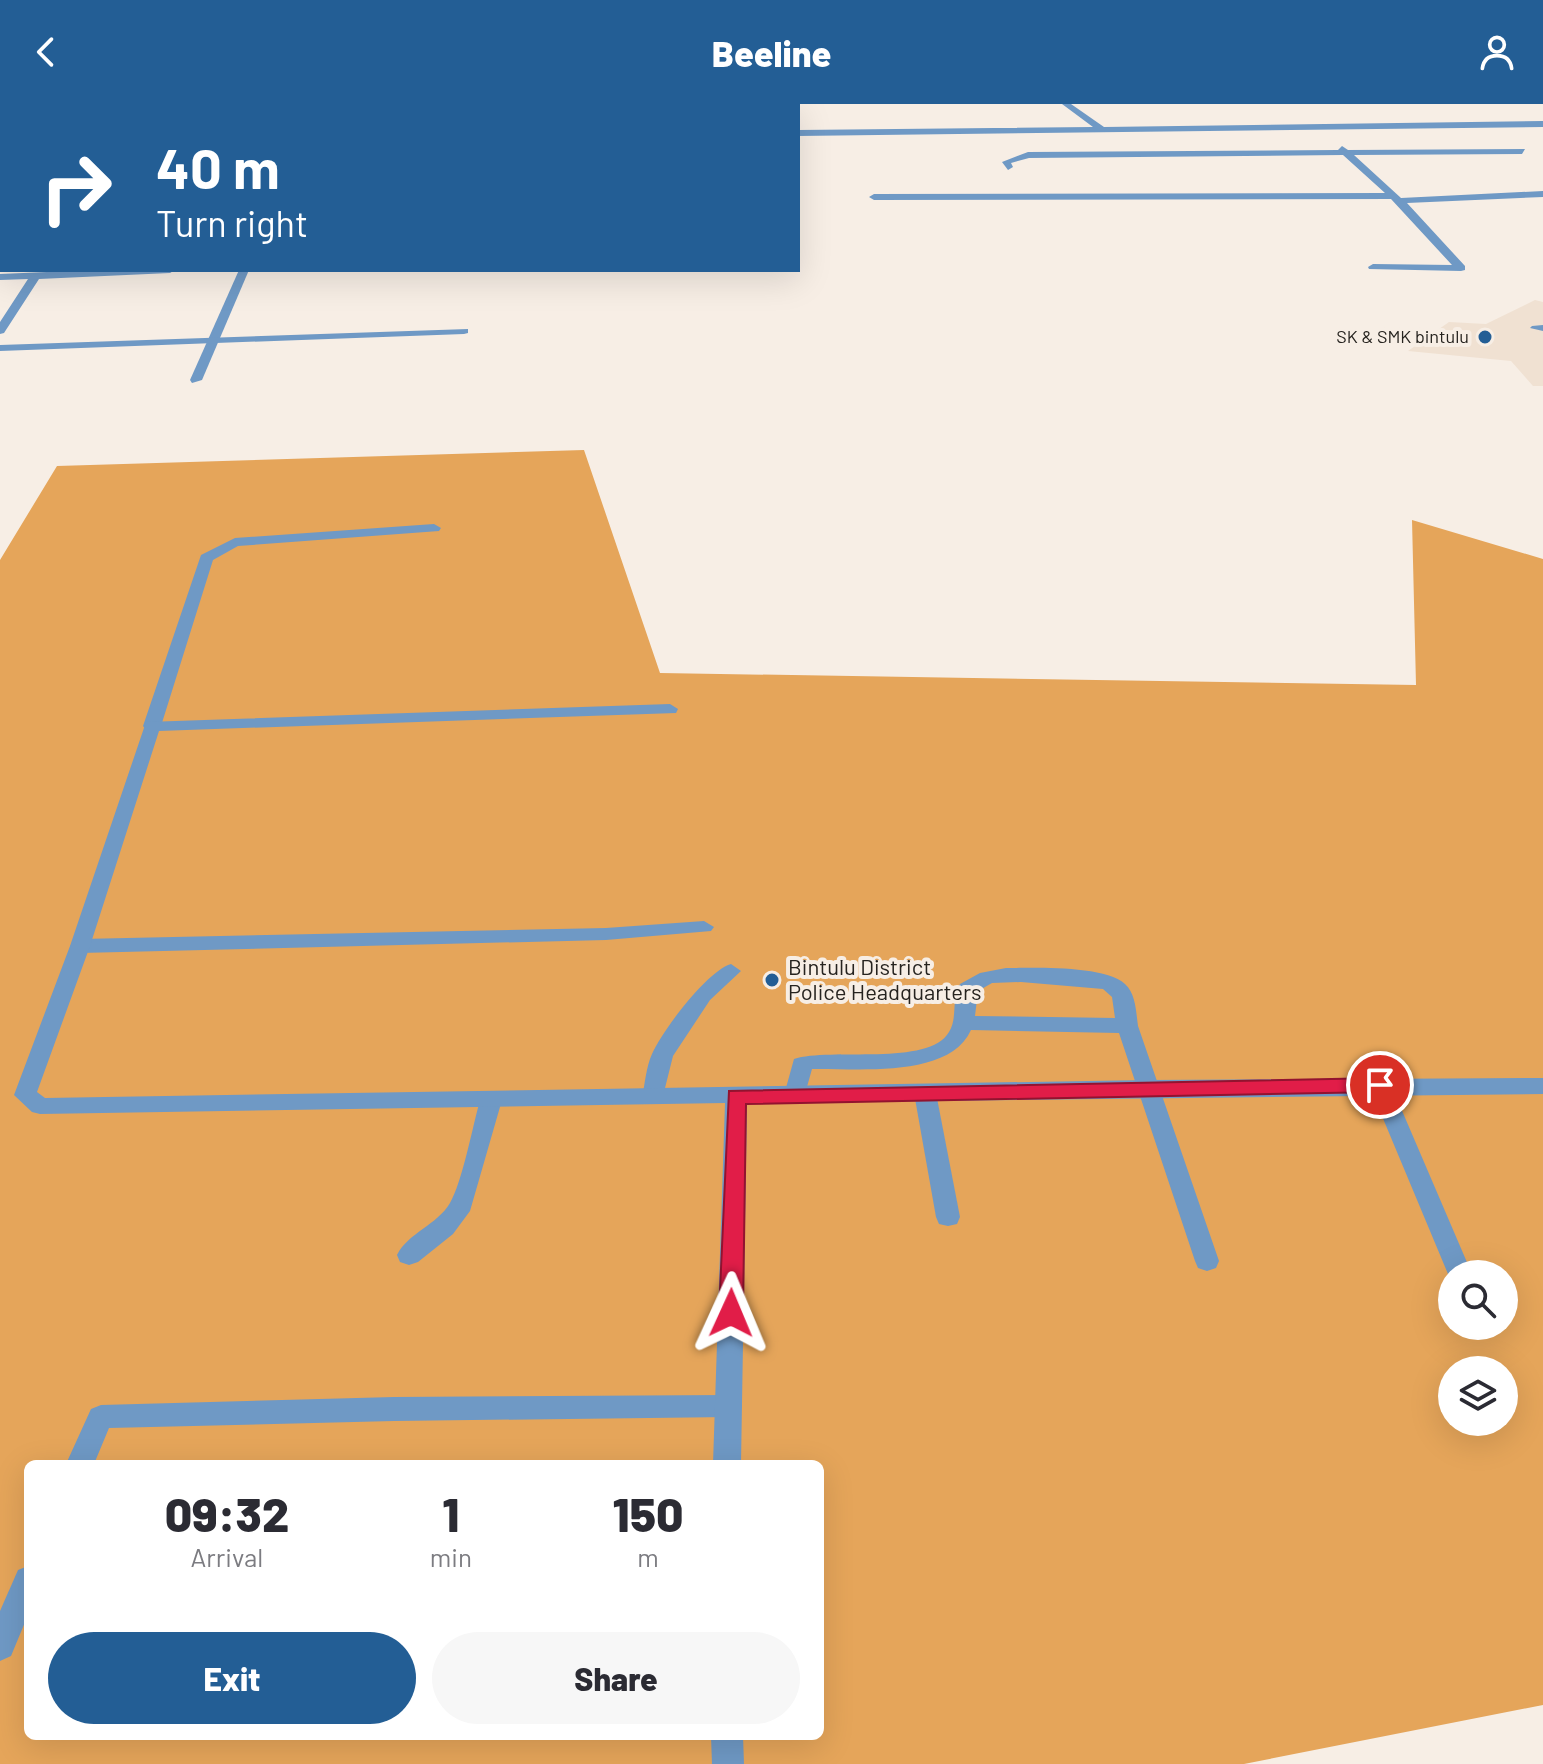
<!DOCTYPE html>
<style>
body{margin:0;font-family:Barlow,sans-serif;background:#f7f7f7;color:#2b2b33;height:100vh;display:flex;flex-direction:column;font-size:30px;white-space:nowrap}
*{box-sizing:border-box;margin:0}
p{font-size:26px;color:#7c7c81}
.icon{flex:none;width:44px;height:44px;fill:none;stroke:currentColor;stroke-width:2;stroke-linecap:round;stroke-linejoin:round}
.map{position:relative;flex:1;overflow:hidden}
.side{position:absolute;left:24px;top:1356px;width:800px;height:280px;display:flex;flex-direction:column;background:#fff;border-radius:12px;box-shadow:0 8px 32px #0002}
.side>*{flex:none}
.guide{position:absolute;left:0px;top:0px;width:800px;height:168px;box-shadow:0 8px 32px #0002;background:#235e95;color:#fff;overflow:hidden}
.tools{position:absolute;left:1438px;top:1156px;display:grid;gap:16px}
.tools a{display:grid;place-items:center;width:80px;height:80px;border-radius:50%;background:#fff;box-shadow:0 8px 32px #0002;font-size:40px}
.pin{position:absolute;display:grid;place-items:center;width:68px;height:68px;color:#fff;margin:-34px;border:4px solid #fff;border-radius:50%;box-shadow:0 2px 8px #0007}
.me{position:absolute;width:88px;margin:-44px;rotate:1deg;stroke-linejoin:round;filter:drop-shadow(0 0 6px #0008)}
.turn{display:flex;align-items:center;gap:28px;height:168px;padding:0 24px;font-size:36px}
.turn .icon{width:104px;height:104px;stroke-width:2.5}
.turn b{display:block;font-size:56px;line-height:68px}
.eta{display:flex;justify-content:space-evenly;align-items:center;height:136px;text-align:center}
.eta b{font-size:48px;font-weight:800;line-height:56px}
.button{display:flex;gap:16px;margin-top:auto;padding:16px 24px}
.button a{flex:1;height:92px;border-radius:48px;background:#235e95;color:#fff;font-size:32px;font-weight:800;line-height:92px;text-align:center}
.button a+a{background:#f7f7f7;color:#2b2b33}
header{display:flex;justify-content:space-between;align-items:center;height:104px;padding:0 24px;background:#235e95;color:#fff;font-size:36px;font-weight:800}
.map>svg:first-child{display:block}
.built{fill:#f0e1d2}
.building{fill:#e5a55a;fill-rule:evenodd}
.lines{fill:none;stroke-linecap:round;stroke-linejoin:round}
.lane{fill:#6f99c5;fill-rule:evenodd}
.street{fill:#6f99c5;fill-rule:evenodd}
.route{fill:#e11d48;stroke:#92132f;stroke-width:2}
.poi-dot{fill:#235e95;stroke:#f7eee5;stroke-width:3}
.labels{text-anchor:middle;stroke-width:8;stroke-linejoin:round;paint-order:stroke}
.far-poi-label{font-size:18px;fill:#26231f;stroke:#f7eee5;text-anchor:end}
.poi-label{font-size:22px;fill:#26231f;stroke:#f7eee5;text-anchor:start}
</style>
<header><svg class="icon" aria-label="back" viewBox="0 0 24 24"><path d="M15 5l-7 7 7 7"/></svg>Beeline<svg class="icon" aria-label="person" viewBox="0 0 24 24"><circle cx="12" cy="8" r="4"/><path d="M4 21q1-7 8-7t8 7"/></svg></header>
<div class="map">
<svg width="1543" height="1660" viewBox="0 0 1543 1660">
<rect width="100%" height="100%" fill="#f7eee5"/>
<!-- built -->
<g class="built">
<path d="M93 0H618L90 2Z"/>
<path d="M1535 196 1543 198V282H1533L1511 257 1408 247 1449 218 1486 220Z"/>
</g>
<!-- building -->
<path class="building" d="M584 346 660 569 1416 581 1412 416 1543 455V1601L1244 1660H0V456L57 362ZM1452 1170H1504V1222H1452ZM1452 1266H1504V1318H1452ZM28 1360H820V1632H28Z"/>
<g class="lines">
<!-- lane -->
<g class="lane">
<rect x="544" y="0" width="8" height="2"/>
<rect x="573" y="0" width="8" height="2"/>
<path d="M660 0H750L748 2Z"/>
<path d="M239 166H249L202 276 192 279 190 276Z"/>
<path d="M1543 221V227L1530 224 1532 222Z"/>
<path d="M434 420 441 424 439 427 238 442 213 456 161 622 158 626H146L143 622 201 451 235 434Z"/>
<path d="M704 817 714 823 711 827 606 836 80 849 70 842 80 835 606 824Z"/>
<path d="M731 860 741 867 710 896 673 952 661 1000H645L642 994C645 980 646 963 652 950 662 927 707 867 731 860Z"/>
<path d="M1006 864C1033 864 1104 861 1125 880 1136 890 1136 908 1138 922L1219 1157 1216 1164 1207 1167 1198 1164 1195 1157 1119 929 971 926C949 975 857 964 812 965L803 997H787L784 991 794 955C830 943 929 963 949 928 958 914 951 894 960 880L980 869ZM1021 878 1103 885 1112 893 1115 914 975 912 978 887 992 879Z"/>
<path d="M1380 973 1388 975 1391 981 1472 1170H1452V1177L1448 1170 1369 981 1372 975Z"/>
<path d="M925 981 933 983 936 989 960 1113 957 1120 948 1122 939 1120 936 1113 914 989 917 983Z"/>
<path d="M491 988 499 990 502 996 470 1107 453 1130 418 1158 409 1161 400 1158 397 1151C408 1129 437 1121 450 1099 462 1079 473 1021 480 996L483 990Z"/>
<path d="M729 1291 738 1294 742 1302 738 1310 729 1313 394 1317 109 1324 94 1360H66L91 1305 101 1301 394 1293Z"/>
<path d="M28 1462V1511L11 1552 0 1557V1507L18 1466Z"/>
</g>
<!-- street -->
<g class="street">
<path d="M637 0H646L636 2Z"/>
<path d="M1062 0H1071L1104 23 1543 17V23L798 32V26L1093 23Z"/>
<path d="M1342 42 1348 46 1525 45 1522 50 1354 51 1401 94 1543 87V93L1407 99 1465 162V166L1461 167 1369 165 1368 163 1373 160 1452 161 1391 95 874 96 869 93 874 90 1385 89 1343 51 1029 54 1011 59 1013 63 1008 66 1002 58 1028 48 1338 46Z"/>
<path d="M2 51V58L0 59V52Z"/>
<rect x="0" y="78" width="2" height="6"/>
<path d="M93 166H175L170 169 39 175 4 229 0 230V218L28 175 0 176V170Z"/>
<path d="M468 225V229L464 230 0 247V241Z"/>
<path d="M670 600 678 605 676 609 159 627 90 842 37 988 45 994 1148 976 1543 974V990L747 999 741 1360H713L725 999 40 1010 32 1008 14 991 70 842 146 618Z"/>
<path d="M711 1632H743L744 1660H712Z"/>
</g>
</g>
<!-- route -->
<path class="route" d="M1380 974 1390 981 1380 988 746 1000 743 1209 739 1216H723L719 1209 729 987Z"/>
<!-- markers -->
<g class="poi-dot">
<circle cx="1485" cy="233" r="8"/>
<circle cx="772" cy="876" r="8"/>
</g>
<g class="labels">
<!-- far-poi labels -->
<g class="far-poi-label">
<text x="1469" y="239">SK &amp; SMK bintulu</text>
</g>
<!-- poi labels -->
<g class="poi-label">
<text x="788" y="871">Bintulu District<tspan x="788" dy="25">Police Headquarters</tspan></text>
</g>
</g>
</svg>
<div class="tools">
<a><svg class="icon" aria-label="search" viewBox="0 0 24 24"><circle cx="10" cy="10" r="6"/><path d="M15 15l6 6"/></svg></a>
<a><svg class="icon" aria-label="layers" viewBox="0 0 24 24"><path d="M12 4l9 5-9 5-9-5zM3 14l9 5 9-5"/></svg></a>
</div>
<div class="pin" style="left:1380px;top:981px;background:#d93025"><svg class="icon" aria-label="arrive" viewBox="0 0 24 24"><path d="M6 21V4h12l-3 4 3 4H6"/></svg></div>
<svg class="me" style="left:731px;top:1209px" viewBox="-20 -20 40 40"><path d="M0-17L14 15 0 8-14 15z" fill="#e11d48" stroke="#fff" stroke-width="4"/></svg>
<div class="guide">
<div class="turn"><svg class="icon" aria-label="right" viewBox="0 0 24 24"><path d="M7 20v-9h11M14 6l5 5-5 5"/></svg><div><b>40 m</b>Turn right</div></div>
</div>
<section class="side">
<div class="eta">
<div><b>09:32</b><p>Arrival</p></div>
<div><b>1</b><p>min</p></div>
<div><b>150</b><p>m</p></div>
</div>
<div class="button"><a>Exit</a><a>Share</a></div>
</section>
</div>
